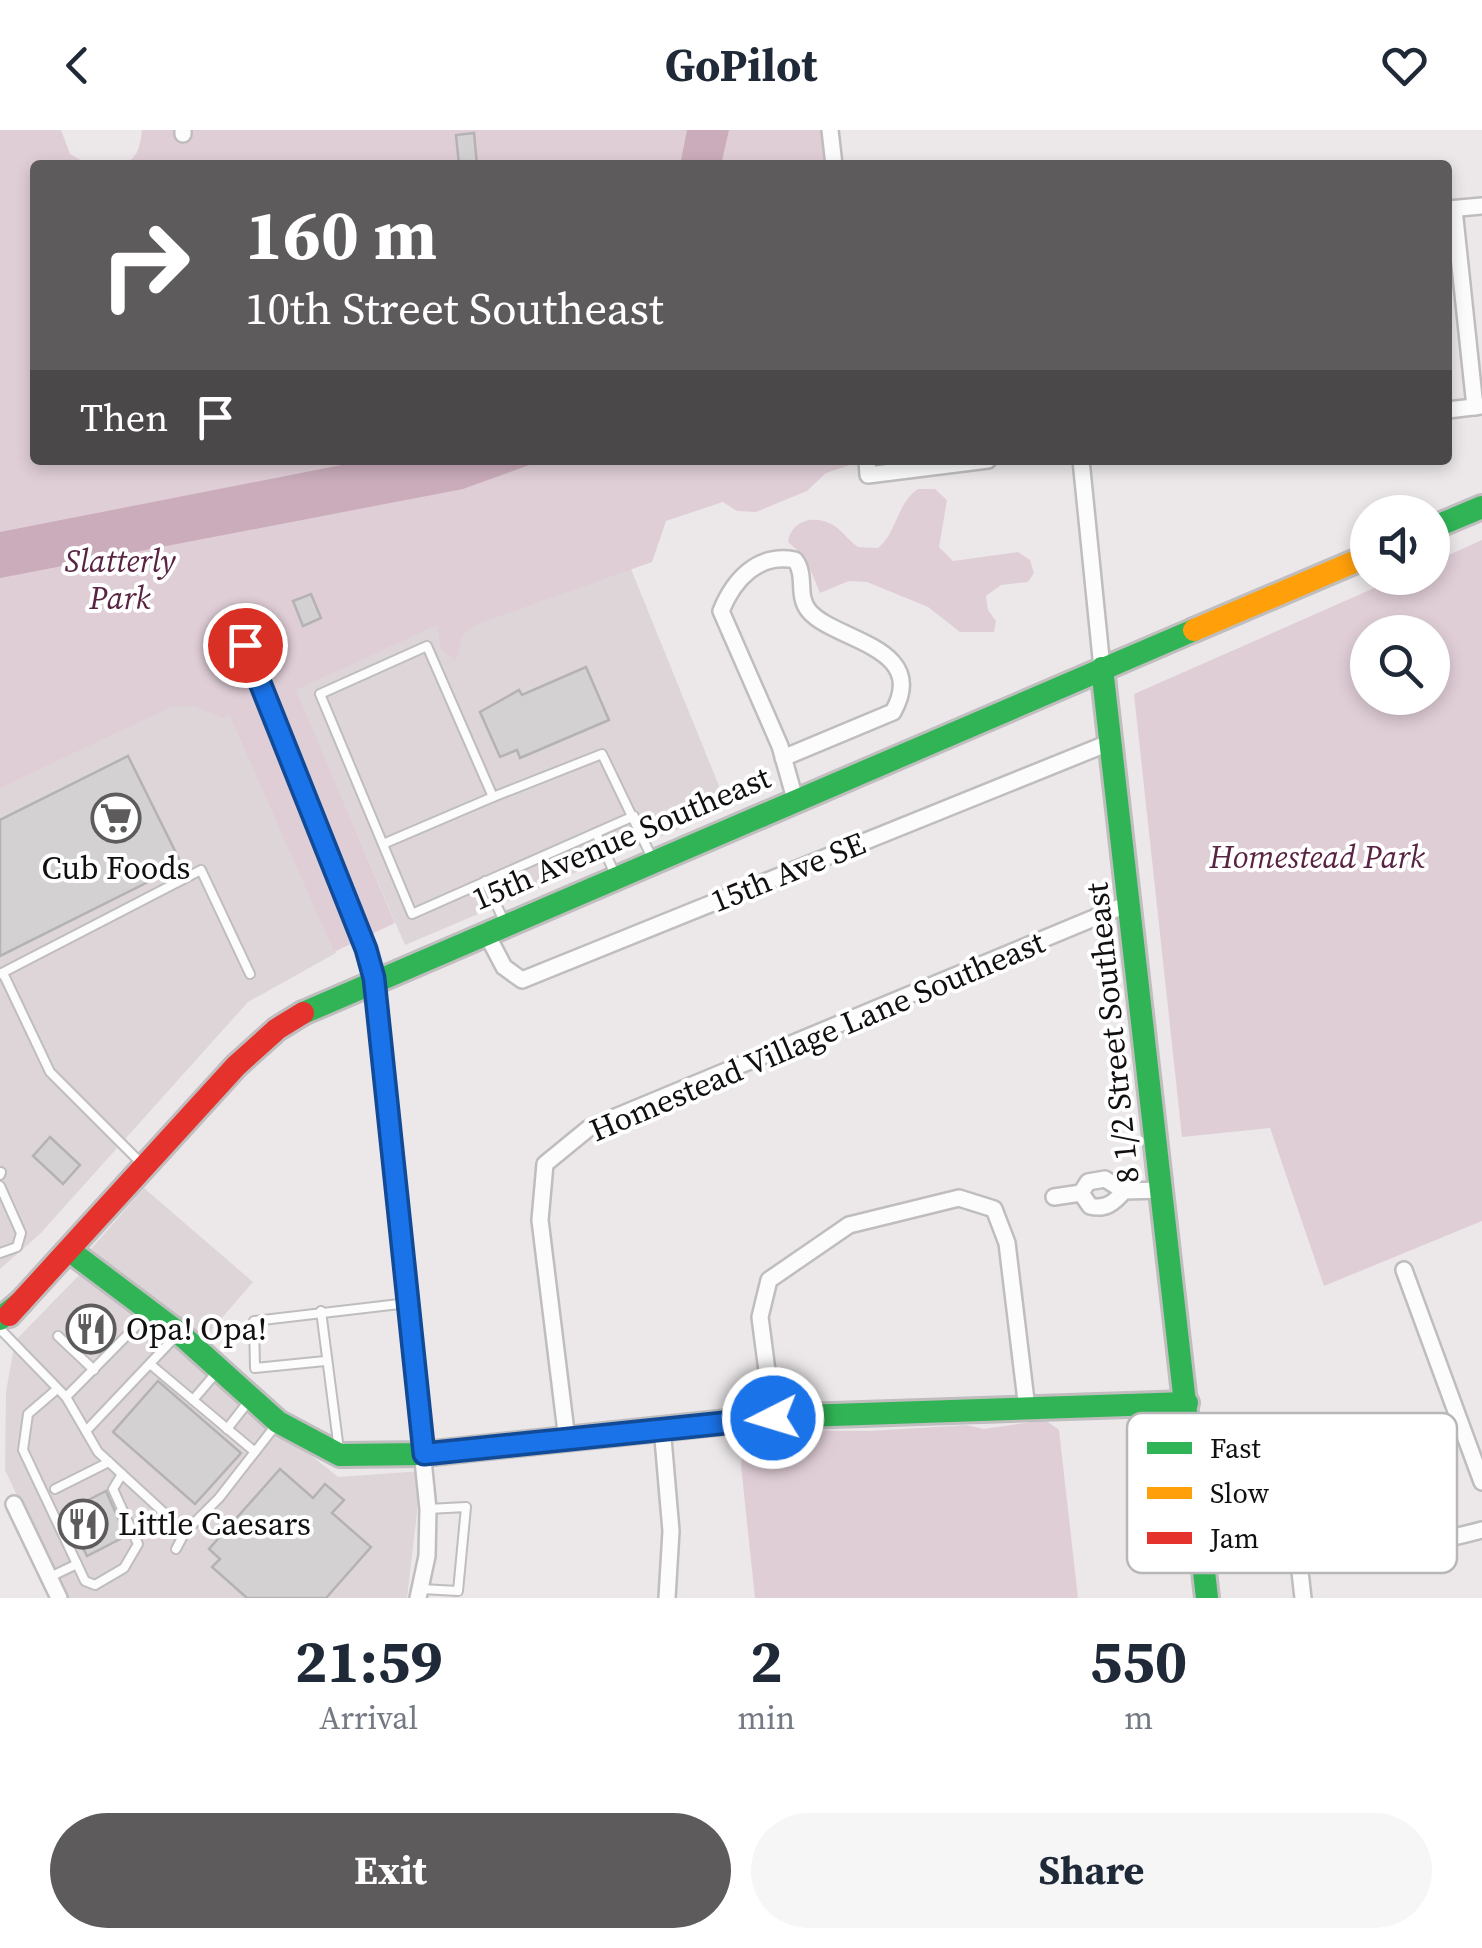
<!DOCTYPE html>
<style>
body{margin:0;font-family:"Source Serif 4",serif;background:#f6f6f7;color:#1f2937;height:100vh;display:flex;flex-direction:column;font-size:38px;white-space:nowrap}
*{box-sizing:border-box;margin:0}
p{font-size:32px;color:#747a83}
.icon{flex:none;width:55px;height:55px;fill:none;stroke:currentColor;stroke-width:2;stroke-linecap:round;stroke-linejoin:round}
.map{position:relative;height:1468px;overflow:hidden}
.drawer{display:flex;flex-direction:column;background:#fff;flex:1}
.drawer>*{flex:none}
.hud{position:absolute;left:30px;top:30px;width:1422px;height:305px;border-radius:10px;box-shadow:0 5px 15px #0003;background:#5e5b5c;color:#fff;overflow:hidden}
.fabs{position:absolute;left:1350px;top:365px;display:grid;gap:20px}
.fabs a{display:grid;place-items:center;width:100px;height:100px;border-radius:50%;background:#fff;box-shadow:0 5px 15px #0003;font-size:50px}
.pin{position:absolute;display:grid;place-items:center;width:85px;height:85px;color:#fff;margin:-42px;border:5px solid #fff;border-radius:50%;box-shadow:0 2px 10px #0007}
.me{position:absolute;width:110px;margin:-55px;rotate:265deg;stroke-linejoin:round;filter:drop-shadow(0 0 8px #0008)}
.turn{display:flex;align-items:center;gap:35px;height:210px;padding:0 50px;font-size:45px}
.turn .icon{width:130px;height:130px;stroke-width:2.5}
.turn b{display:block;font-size:70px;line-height:85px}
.then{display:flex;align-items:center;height:95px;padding:0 50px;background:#0003;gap:20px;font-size:38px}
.eta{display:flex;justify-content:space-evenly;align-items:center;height:170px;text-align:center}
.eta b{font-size:60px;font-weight:700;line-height:70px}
.button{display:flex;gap:20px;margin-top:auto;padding:20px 50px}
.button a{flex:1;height:115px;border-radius:60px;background:#5e5b5c;color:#fff;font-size:40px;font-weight:700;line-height:115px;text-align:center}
.button a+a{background:#f6f6f7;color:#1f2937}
header{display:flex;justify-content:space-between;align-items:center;height:130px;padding:0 50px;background:#fff;font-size:45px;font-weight:700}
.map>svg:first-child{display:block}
.built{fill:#ded5d9}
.green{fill:#e0ced7;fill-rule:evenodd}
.water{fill:#caacba}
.building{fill:#d3d1d2;stroke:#b4b2b3;stroke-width:2.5}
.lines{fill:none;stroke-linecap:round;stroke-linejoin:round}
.lane-casing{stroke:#bfbdbe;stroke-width:12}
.street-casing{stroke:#bfbdbe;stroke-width:20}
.fast-casing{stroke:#bfbdbe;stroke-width:28}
.slow-casing{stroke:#bfbdbe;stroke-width:28}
.jam-casing{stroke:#bfbdbe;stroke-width:28}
.lane{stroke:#fcfcfc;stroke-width:8}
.street{stroke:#fcfcfc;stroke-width:15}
.fast{stroke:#30b455;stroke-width:22}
.slow{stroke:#ff9f0a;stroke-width:22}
.jam{stroke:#e5322d;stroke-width:22}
.route-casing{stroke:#114b97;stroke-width:25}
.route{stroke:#1a73e8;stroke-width:18}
.labels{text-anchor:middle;stroke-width:8;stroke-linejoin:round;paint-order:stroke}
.park-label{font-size:32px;font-style:italic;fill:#592442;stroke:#fff}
.street-label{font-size:32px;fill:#110f10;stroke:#fff}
.poi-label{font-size:32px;fill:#110f10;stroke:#fff;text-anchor:start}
.key{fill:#fff;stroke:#b8b7b7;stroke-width:2.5}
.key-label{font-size:28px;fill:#110f10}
</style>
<header><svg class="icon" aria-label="back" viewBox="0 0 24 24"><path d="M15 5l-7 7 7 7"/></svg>GoPilot<svg class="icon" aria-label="heart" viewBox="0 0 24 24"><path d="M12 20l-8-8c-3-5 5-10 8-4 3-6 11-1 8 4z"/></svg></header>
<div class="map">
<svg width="1482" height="1468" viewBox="0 0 1482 1468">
<rect width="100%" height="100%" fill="#ece8ea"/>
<!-- built -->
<g class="built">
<path d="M618 407 728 678 405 815 295 560Z"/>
<path d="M210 539 336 823 248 872 40 1104 0 1139V638Z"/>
<path d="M144 1058 253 1152 200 1213 91 1119Z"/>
<path d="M82 1142 338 1347 422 1341 407 1468H65L5 1340 6 1262 15 1211Z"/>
</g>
<!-- green -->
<g class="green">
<path d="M0 0H61L70 24 89 35H35V330L856 333 826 343 807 361 756 382 737 381 723 372 666 391 652 432 475 495 463 505 456 531 441 519 437 495 296 560 395 793 334 822 229 584 225 589 194 576 171 577 0 658Z"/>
<path d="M142 0H822L824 35H121C138 29 140 17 142 0Z"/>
<path d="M918 359H935L947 370 939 417 953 431 1018 422 1030 430 1034 443 1028 452 1001 455 986 466 988 480 996 491 994 502H960L928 477 867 452 849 451 820 463 805 427 788 412C791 390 815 384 833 395 842 400 849 411 858 417L878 418C898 401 896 374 918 359Z"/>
<path d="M1482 410V1091L1324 1156 1270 998 1182 1007 1134 564 1397 448H1432L1433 432ZM1368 502H1432V568H1368Z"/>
<path d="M1045 1290 1059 1300 1078 1468H755L741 1336 743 1317 752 1307 776 1300 870 1301 966 1295 984 1299Z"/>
</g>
<!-- water -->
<g class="water">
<path d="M687 0H729L721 35H680Z"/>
<path d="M367 330H543L463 359 0 448V402Z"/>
</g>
<!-- building -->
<g class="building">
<path d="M474 3 477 35H459L456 5Z"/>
<path d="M311 464 321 488 303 496 293 471Z"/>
<path d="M586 537 609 590 520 628 517 620 500 627 480 582 519 560 522 565Z"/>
<path d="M128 626 182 735 0 826V690Z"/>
<path d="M50 1007 80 1035 63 1054 33 1026Z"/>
<path d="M99 1184 102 1220 86 1222 81 1185Z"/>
<path d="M158 1251 241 1323 195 1374 113 1302Z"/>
<path d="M280 1339 313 1368 325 1354 344 1370 332 1383 371 1417 326 1468H247L212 1437 220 1429 209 1419Z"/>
<path d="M106 1361 126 1406 87 1426 65 1382Z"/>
</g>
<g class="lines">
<!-- lane casing -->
<g class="lane-casing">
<g id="lane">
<path d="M634 686 412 784 320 564 427 516 493 667 602 624 653 730"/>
<path d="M596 703 615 744"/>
<path d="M383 714 493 667"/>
<path d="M485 751 505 793"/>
<path d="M3 843 50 942 142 1034"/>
<path d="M0 844 201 740 250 844"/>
<path d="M0 1045 1 1042"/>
<path d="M0 1056 21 1103 17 1117 0 1123"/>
<path d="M321 1181 339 1320"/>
<path d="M0 1199 66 1267 98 1322 185 1402"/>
<path d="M58 1206 94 1240"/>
<path d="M325 1231 255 1238 254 1191 408 1173"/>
<path d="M150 1234 255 1322"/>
<path d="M56 1260 28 1284 23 1320 85 1451 95 1455 124 1438 138 1414 113 1359 122 1344"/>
<path d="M66 1267 147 1185"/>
<path d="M193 1270 216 1243"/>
<path d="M227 1299 248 1272"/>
<path d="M86 1301 176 1206"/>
<path d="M55 1359 109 1332"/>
<path d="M176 1419 185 1402 219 1368 276 1295"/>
<path d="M50 1447 77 1434"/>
<path d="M421 1459 458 1461 466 1377 428 1379"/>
</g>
</g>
<!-- street casing -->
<g class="street-casing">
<g id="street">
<path d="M183 0V4"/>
<path d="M830 0 834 35"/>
<path d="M1448 79 1482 76"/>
<path d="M1454 79 1475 277"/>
<path d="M1448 280 1482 276"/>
<path d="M867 330 868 345 988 330"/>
<path d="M1081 330 1102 538"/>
<path d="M245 515 366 819 374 848 428 1379 427 1426 418 1468"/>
<path d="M783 628 893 582C930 516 834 511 809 481 796 465 807 446 795 430 758 423 734 449 721 481L780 616 795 669"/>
<path d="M485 801 504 837 522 850 1111 612"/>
<path d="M1081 1063 1090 1076C1105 1080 1114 1073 1124 1061"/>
<path d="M1054 1067 1081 1063 1088 1052 1105 1049 1124 1061 1163 1060"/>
<path d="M1404 1140 1482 1352"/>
<path d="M773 1287 760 1187 769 1150 849 1095 959 1068 994 1079 1007 1113 1027 1279"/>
<path d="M662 1297 671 1401 667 1468"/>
<path d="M567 1310 540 1090 545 1034 589 998 1130 773"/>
<path d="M14 1374 59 1468"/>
<path d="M1198 1382C1243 1381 1259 1407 1299 1415 1357 1429 1425 1415 1482 1400"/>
<path d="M1297 1415 1303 1468"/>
</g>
</g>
<!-- fast casing -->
<g class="fast-casing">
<g id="fast">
<path d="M1432 398 1482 377"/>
<path d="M1102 538 1207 1468"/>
<path d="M303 883 1194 500"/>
<path d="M70 1121 179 1203 278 1292 340 1325 424 1324 773 1287 1187 1273"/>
<path d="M0 1189 21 1172"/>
</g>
</g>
<!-- slow casing -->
<g class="slow-casing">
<path id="slow" d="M1194 500 1368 426"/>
</g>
<!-- jam casing -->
<g class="jam-casing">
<path id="jam" d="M9 1185 236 936 277 899 303 883"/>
</g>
<!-- lane -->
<use href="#lane" class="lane"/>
<!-- street -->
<use href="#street" class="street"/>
<!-- fast -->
<use href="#fast" class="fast"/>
<!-- slow -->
<use href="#slow" class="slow"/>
<!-- jam -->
<use href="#jam" class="jam"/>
</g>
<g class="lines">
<!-- route casing -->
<g class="route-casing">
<path id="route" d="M245 515 366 819 374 848 424 1324 773 1288"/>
</g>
<!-- route -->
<use href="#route" class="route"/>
</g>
<!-- icons -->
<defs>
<g id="supermarket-ring" transform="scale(2.5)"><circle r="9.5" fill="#fff" stroke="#5e5b5c" stroke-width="1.5"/><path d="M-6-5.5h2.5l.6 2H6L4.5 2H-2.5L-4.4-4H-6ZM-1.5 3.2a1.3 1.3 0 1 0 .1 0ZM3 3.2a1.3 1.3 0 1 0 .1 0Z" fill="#5e5b5c"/></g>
<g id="restaurant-ring" transform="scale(2.5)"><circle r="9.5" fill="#fff" stroke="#5e5b5c" stroke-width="1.5"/><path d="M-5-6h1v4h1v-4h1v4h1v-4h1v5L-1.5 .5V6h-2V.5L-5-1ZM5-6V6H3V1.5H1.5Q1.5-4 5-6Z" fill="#5e5b5c"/></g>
</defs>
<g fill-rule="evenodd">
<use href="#supermarket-ring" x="116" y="688"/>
<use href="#restaurant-ring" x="91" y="1199"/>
<use href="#restaurant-ring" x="83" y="1394"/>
</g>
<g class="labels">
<!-- park labels -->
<g class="park-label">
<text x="120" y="442">Slatterly<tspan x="120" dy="37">Park</tspan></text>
<text x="1317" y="738">Homestead Park</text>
</g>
<!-- street labels -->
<g class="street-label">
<text transform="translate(621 708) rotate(-23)" y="11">15th Avenue Southeast</text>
<text transform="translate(788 742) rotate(-22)" y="11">15th Ave SE</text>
<text transform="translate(1112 903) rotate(-96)" y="11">8 1/2 Street Southeast</text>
<text transform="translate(817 906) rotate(-23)" y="11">Homestead Village Lane Southeast</text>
</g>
<!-- poi labels -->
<g class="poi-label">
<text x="116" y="749" text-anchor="middle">Cub Foods</text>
<text x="126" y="1210">Opa! Opa!</text>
<text x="118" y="1405">Little Caesars</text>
</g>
</g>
<!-- legend -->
<rect x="1127" y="1283" width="330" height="160" rx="15" class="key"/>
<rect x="1147" y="1312" width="45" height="12" fill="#30b455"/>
<rect x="1147" y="1357" width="45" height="12" fill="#ff9f0a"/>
<rect x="1147" y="1402" width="45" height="12" fill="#e5322d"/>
<g class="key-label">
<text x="1210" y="1328">Fast</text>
<text x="1210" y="1373">Slow</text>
<text x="1210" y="1418">Jam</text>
</g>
</svg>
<div class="fabs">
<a><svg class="icon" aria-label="sound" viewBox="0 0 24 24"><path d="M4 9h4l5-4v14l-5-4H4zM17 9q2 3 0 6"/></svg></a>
<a><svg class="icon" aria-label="search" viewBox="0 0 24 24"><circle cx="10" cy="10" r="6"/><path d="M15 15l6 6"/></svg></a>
</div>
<div class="pin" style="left:245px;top:515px;background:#d93025"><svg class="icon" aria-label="arrive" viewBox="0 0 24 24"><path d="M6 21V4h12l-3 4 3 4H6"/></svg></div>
<svg class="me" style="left:773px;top:1288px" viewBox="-20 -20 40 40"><circle r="17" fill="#1a73e8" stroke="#fff" stroke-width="3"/><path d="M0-11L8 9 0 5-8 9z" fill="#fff"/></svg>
<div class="hud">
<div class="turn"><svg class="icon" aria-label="right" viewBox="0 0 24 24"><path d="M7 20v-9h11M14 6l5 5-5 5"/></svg><div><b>160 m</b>10th Street Southeast</div></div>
<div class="then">Then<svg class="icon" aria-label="arrive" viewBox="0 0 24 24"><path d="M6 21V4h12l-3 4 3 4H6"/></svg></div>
</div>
</div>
<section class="drawer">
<div class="eta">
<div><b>21:59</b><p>Arrival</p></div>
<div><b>2</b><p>min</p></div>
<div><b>550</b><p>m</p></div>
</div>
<div class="button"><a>Exit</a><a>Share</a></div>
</section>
